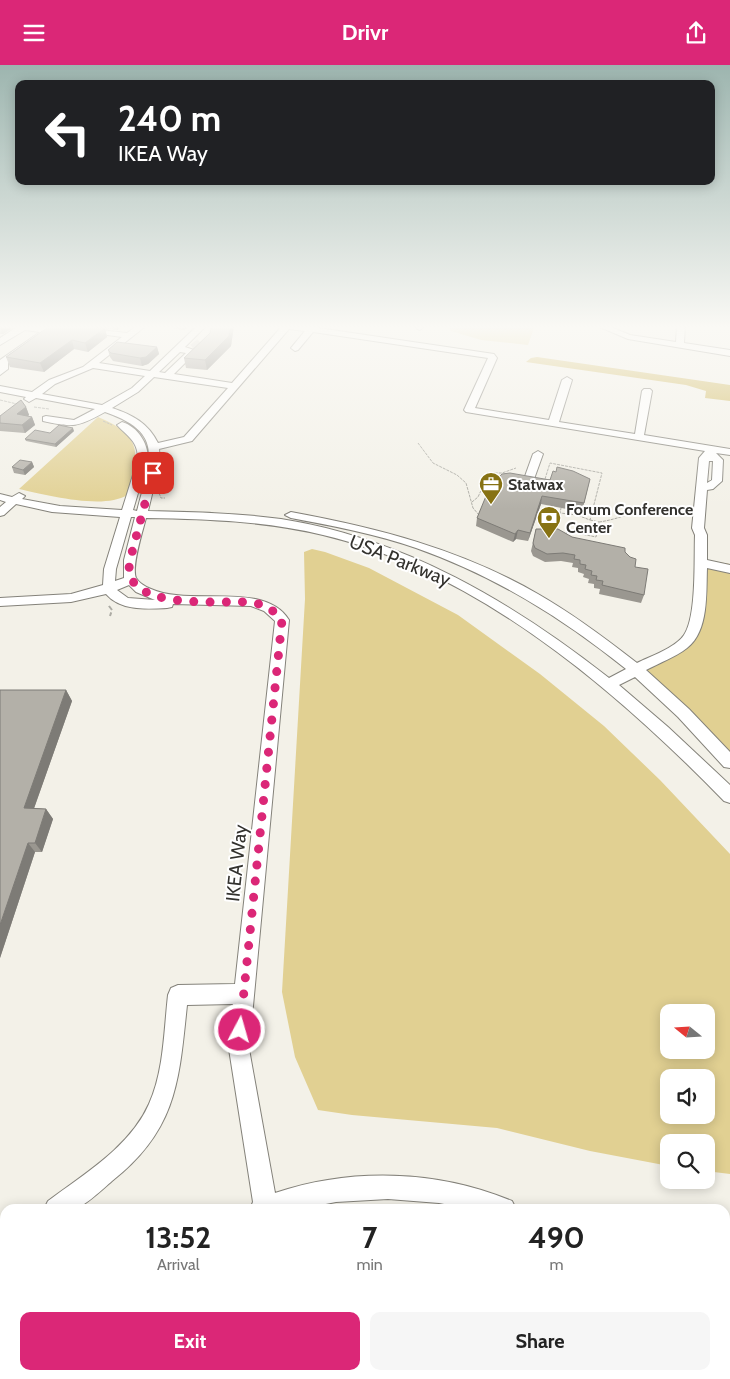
<!DOCTYPE html>
<style>
body{margin:0;font-family:Cabin,sans-serif;background:#f6f6f6;color:#222;height:100vh;display:flex;flex-direction:column;font-size:19px;white-space:nowrap}
*{box-sizing:border-box;margin:0}
p{font-size:16px;color:#767676}
.icon{flex:none;width:28px;height:28px;fill:none;stroke:currentColor;stroke-width:2;stroke-linecap:round;stroke-linejoin:round}
.map{position:relative;flex:1;overflow:hidden}
.details{position:absolute;left:0px;top:1139px;width:730px;height:176px;display:flex;flex-direction:column;background:#fff;border-radius:15px 15px 0 0;box-shadow:0 2px 12px #0003}
.details>*{flex:none}
.hud{position:absolute;left:15px;top:15px;width:700px;height:105px;border-radius:10px;box-shadow:0 2px 12px #0003;background:#202124;color:#fff;overflow:hidden}
.needle{width:32px;rotate:288deg}
.controls{position:absolute;left:660px;top:939px;display:grid;gap:10px}
.controls a{display:grid;place-items:center;width:55px;height:55px;border-radius:10px;background:#fff;box-shadow:0 2px 12px #0003;font-size:25px}
.pin{position:absolute;display:grid;place-items:center;width:42px;height:42px;color:#fff;margin:-21px;border-radius:10px;box-shadow:0 2px 8px #0006}
.me{position:absolute;width:55px;margin:-28px;rotate:6deg;stroke-linejoin:round;filter:drop-shadow(0 0 4px #0008)}
.turn{display:flex;align-items:center;gap:18px;height:105px;padding:0 20px;font-size:22px}
.turn .icon{width:65px;height:65px;stroke-width:2.5}
.turn b{display:block;font-size:35px;line-height:42px}
.eta{display:flex;justify-content:space-evenly;align-items:center;height:85px;text-align:center}
.eta b{font-size:30px;font-weight:800;line-height:35px}
.action{display:flex;gap:10px;margin-top:auto;padding:10px 20px}
.action a{flex:1;height:58px;border-radius:10px;background:#db2777;color:#fff;font-size:20px;font-weight:800;line-height:58px;text-align:center}
.action a+a{background:#f6f6f6;color:#222}
header{display:flex;justify-content:space-between;align-items:center;height:65px;padding:0 20px;background:#db2777;color:#fff;font-size:22px;font-weight:800}
.map>svg:first-child{display:block}
.green{fill:#e1d092;fill-rule:evenodd}
.water{fill:#ceb65a}
.lines{fill:none;stroke-linecap:round;stroke-linejoin:round}
.minor-tunnel{stroke:#cdcbc3;stroke-width:9;stroke-dasharray:9 4.5;stroke-linecap:butt}
.minor-casing{stroke:#84827a;stroke-width:2}
.path-far1{stroke:#adaca5;stroke-width:1;stroke-dasharray:3 1;stroke-linecap:butt}
.path{stroke:#adaca5;stroke-width:2;stroke-dasharray:5 2.5;stroke-linecap:butt}
.minor{fill:#fff;fill-rule:evenodd}
.wall{fill:#9a9790}
.shaded-wall{fill:#7d7b76}
.building{fill:#b3b0a8;stroke:#7d7b76}
.route{stroke:#db2777;stroke-width:9;stroke-dasharray:0 16.2}
.labels{text-anchor:middle;stroke-width:4;stroke-linejoin:round;paint-order:stroke}
.far-poi-label{font-size:16px;font-weight:bold;fill:#33322e;stroke:#fff;text-anchor:start}
.street-label{font-size:19px;fill:#33322e;stroke:#fff}
</style>
<header><svg class="icon" aria-label="menu" viewBox="0 0 24 24"><path d="M4 6h16M4 12h16M4 18h16"/></svg>Drivr<svg class="icon" aria-label="share" viewBox="0 0 24 24"><path d="M12 15V3M7 8l5-5 5 5M5 13v7h14v-7"/></svg></header>
<div class="map">
<svg width="730" height="1314" viewBox="0 0 730 1314">
<rect width="100%" height="100%" fill="#f3f1e8"/>
<!-- green -->
<g class="green">
<path d="M448 260H535L528 280 481 275 451 266Z"/>
<path d="M98 352C143 371 140 388 127 430 104 445 46 430 19 424Z"/>
<path d="M312 484 325 487 369 503 458 550 540 609 604 661 660 715 730 789V1109L706 1106V1078H669V1101L590 1086 497 1063 352 1050 318 1045 295 992 282 927 305 534 304 487ZM669 948H706V985H669ZM706 1012V1050H669V1012Z"/>
<path d="M707 495 730 499V688L688 643 641 601 681 575 694 558Z"/>
</g>
<!-- water -->
<path class="water" d="M537 292 730 320V336L705 333 706 326 686 320 526 297 531 293Z"/>
<g class="lines">
<!-- minor-tunnel -->
<path class="minor-tunnel" d="M194 277 197 281 196 283"/>
<!-- minor casing -->
<g class="minor-casing">
<g id="minor">
<path d="M20 260 46 262 49 260H59L8 298V304L0 310V295L40 267 25 265 0 280V273Z"/>
<path d="M138 260H147L99 298 150 306 198 260H207L185 282 197 286 174 309 232 318 283 260H298L494 289 497 293 475 343 549 355 562 315 567 312 572 315 559 357 635 369 642 326 644 324H650L652 326 644 370 730 384V390L716 388 723 395 722 416 713 424 707 425 704 463 707 470V495L730 500V508L707 503C706 528 709 566 687 583 676 592 659 598 646 605L689 644 730 687V703L724 702 678 652 635 612 619 620 668 662 730 720V738L724 736C615 624 478 507 323 470 265 456 206 454 146 453 143 465 131 502 136 513 139 518 146 522 151 524 190 542 264 515 289 555L249 984 275 1128C351 1102 439 1105 512 1136L516 1144H470L439 1138 388 1134 336 1137 300 1144H250L253 1137 229 984 233 939 187 940C179 1016 177 1065 112 1116 104 1123 85 1141 75 1144 66 1146 54 1144 44 1144L48 1136C84 1109 130 1082 149 1039 164 1006 164 965 168 930L171 923 178 920 235 919 275 556 264 546 251 541 173 539 172 542 167 543C146 544 121 546 106 529L71 537 0 541V533L71 529 103 520 104 504 120 452 52 447 16 439 4 450 0 451V442L6 437 0 435V429L12 432 19 428 25 431 22 434 60 441 122 445 138 394C138 376 128 372 117 360L122 357C138 362 148 378 148 394L133 445 137 446C150 395 166 368 105 347 78 362 73 363 43 356V352L46 351 74 355 95 344 36 333 29 337 24 334 26 332 0 327V321L32 327 49 315 83 302 122 272 86 267H83V263L127 268ZM289 264 305 266 291 283 295 286 298 285 313 267 488 293 464 345 466 347 705 386 699 393 692 463 695 470C694 493 697 551 684 570 675 583 651 591 637 598 605 573 573 549 538 529 460 484 378 463 291 447L285 450 291 453C333 461 376 469 416 483 495 511 561 552 626 604L609 613C512 537 404 473 281 454 237 448 192 447 148 446L160 396 159 384 192 376ZM180 287 186 288 165 308 159 307ZM93 303 145 311 132 323 102 340 42 329 55 319ZM154 312 228 323 184 372 158 378C148 358 133 350 112 343L138 327ZM709 396H713L712 415 707 418ZM131 452H135L124 495V513L115 516 116 504ZM129 520 136 527 155 535 128 533 117 525Z"/>
<path d="M418 260H426L420 265 416 263Z"/>
<path d="M595 260H606L630 270 676 277 677 260H685L684 278 730 285V291L628 274Z"/>
<path d="M538 386 543 389 534 414 529 417 525 416 524 414 533 389Z"/>
<path d="M5 1156V1180L0 1181V1157Z"/>
<rect x="725" y="1188" width="5" height="24"/>
<path d="M725 1273 730 1274V1300L725 1299Z"/>
<path d="M23 1310H51L50 1314H22Z"/>
<path d="M95 1310H124L123 1314H94Z"/>
</g>
</g>
<!-- path-far1 -->
<g class="path-far1">
<path d="M0 335 17 339"/>
<path d="M34 342 49 344"/>
<path d="M103 356 112 360"/>
<path d="M418 378 433 398 457 410 466 418 473 443 479 450"/>
<path d="M545 414 550 398 602 408 590 455 577 450 560 448 561 443"/>
<path d="M159 428 161 433H165"/>
<path d="M472 437 478 432 489 408H502L516 403"/>
<path d="M590 455 599 457"/>
<path d="M566 469 567 466 596 472 599 457C622 454 642 442 665 442"/>
<path d="M109 541 110 543"/>
</g>
<!-- path -->
<path class="path" d="M109 541 112 545 110 551"/>
<!-- minor -->
<use href="#minor" class="minor"/>
</g>
<!-- wall -->
<g class="wall">
<path d="M0 260H17L3 269H0Z"/>
<path d="M51 260H125L122 262 117 265 105 263 107 272 88 287 74 284 44 307 10 302 6 292Z"/>
<path d="M154 260H190L184 265Z"/>
<path d="M212 260H234L231 281 207 305 186 303 184 293 210 268Z"/>
<path d="M157 282 159 289 148 299 142 301 113 296 110 292 108 285Z"/>
<path d="M26 342 29 350 28 351 32 352 35 360 25 368 0 366V351Z"/>
<path d="M74 366 56 382 26 376 25 374 50 368Z"/>
<path d="M32 397 34 402 25 410 14 408 12 402Z"/>
<path d="M590 414 582 447 541 439 528 476 516 474 513 477 476 461 477 453 496 415Z"/>
<path d="M536 464 572 472 625 487 635 502 644 530 641 538 599 529 600 524 594 523V519L588 518 589 514 583 512 584 509 578 507V503L572 502 573 498 561 496 545 497 533 491 531 486Z"/>
<path d="M0 625H66L72 636 34 743 46 744 53 754 42 787H35L0 893Z"/>
</g>
<!-- shaded-wall -->
<g class="shaded-wall">
<path d="M0 260H17L3 269Z"/>
<path d="M115 260H125L122 262 117 265Z"/>
<path d="M183 260H190L184 265Z"/>
<path d="M231 260H234L231 281 207 305 205 295Z"/>
<path d="M105 263 107 272 88 287 85 278Z"/>
<path d="M72 275 74 284 44 307 40 298Z"/>
<path d="M157 282 159 289 148 299 142 301 140 293Z"/>
<path d="M26 342 29 350 20 357 17 349Z"/>
<path d="M32 352 35 360 25 368 22 360Z"/>
<path d="M73 363 74 366 56 382 55 379Z"/>
<path d="M32 397 34 402 25 410 23 405Z"/>
<path d="M542 431 541 439 528 476 530 468Z"/>
<path d="M518 465 516 474 513 477 515 469Z"/>
<path d="M66 625 72 636 31 752 24 743Z"/>
<path d="M46 744 53 754 42 787 35 778Z"/>
<path d="M28 778 35 787 0 893V860Z"/>
</g>
<!-- building -->
<g class="building">
<path d="M51 260H84L105 263 85 278 72 275 40 298 6 292Z"/>
<path d="M212 260H231L229 271 205 295 184 293 210 268Z"/>
<path d="M117 277 157 282 146 292 140 293 111 288 108 285Z"/>
<path d="M21 335 26 342 17 349 32 352 22 360 0 358V351Z"/>
<path d="M59 360 73 363 55 379 25 374 35 365 50 368Z"/>
<path d="M20 395 32 397 23 405 12 402Z"/>
<path d="M557 402 573 406 590 414 584 438 542 431 530 468 518 465 515 469 477 453 493 414 496 415 502 409 510 408 550 415 553 406 556 407Z"/>
<path d="M536 464H558L572 472 625 483V487L630 492 636 494 635 502 648 504 644 530 602 520 603 516 596 515 597 511 591 510 592 506 585 504 586 500 580 499V495L574 494 575 490 563 488 547 489 535 483 533 478Z"/>
<path d="M0 625H66L24 743 46 744 35 778H28L0 860Z"/>
</g>
<!-- sky -->
<linearGradient id="sky" x2="0" y2="1"><stop stop-color="#9db5af"/><stop offset="0.59" stop-color="#faf9f5"/><stop offset="1" stop-color="#faf9f5" stop-opacity="0"/></linearGradient>
<rect width="730" height="444" fill="url(#sky)"/>
<g class="lines">
<!-- route -->
<path class="route" d="M153 408 130 495C129 502 128 509 132 515 149 543 221 536 251 537 265 540 273 544 282 555L240 965"/>
</g>
<!-- icons -->
<defs>
<g id="office-pin" transform="scale(1.25)"><path d="M0 17L-7.5 6A9.5 9.5 0 1 1 7.5 6Z" fill="#877213" stroke="#fff"/><path d="M-6-3h4V-5.5h4V-3h4V5H-6ZM-1-4.5V-3h2v-1.5ZM-6 0V1H6V0Z" fill="#fff"/></g>
<g id="bank-pin" transform="scale(1.25)"><path d="M0 17L-7.5 6A9.5 9.5 0 1 1 7.5 6Z" fill="#877213" stroke="#fff"/><path d="M-6-4H6V4H-6ZM0-2.3a2.3 2.3 0 1 0 0 4.6a2.3 2.3 0 1 0 0-4.6Z" fill="#fff"/></g>
</defs>
<g fill-rule="evenodd">
<use href="#office-pin" x="491" y="419"/>
<use href="#bank-pin" x="549" y="453"/>
</g>
<g class="labels">
<!-- far-poi labels -->
<g class="far-poi-label">
<text x="508" y="425">Statwax</text>
<text x="566" y="450">Forum Conference<tspan x="566" dy="18">Center</tspan></text>
</g>
<!-- street labels -->
<g class="street-label">
<text transform="translate(400 495) rotate(22)" y="7">USA Parkway</text>
<text transform="translate(236 798) rotate(-84)" y="7">IKEA Way</text>
</g>
</g>
</svg>
<div class="controls">
<a><svg class="needle" viewBox="-14 -14 28 28"><path d="M0-13l5 13h-10z" fill="#e53935"/><path d="M0 13l5-13h-10z" fill="#767676"/></svg></a>
<a><svg class="icon" aria-label="sound" viewBox="0 0 24 24"><path d="M4 9h4l5-4v14l-5-4H4zM17 9q2 3 0 6"/></svg></a>
<a><svg class="icon" aria-label="search" viewBox="0 0 24 24"><circle cx="10" cy="10" r="6"/><path d="M15 15l6 6"/></svg></a>
</div>
<div class="pin" style="left:153px;top:408px;background:#d93025"><svg class="icon" aria-label="arrive" viewBox="0 0 24 24"><path d="M6 21V4h12l-3 4 3 4H6"/></svg></div>
<svg class="me" style="left:240px;top:965px" viewBox="-20 -20 40 40"><circle r="17" fill="#db2777" stroke="#fff" stroke-width="3"/><path d="M0-11L8 9 0 5-8 9z" fill="#fff"/></svg>
<div class="hud">
<div class="turn"><svg class="icon" aria-label="left" viewBox="0 0 24 24"><path d="M17 20v-9H6M10 6l-5 5 5 5"/></svg><div><b>240 m</b>IKEA Way</div></div>
</div>
<section class="details">
<div class="eta">
<div><b>13:52</b><p>Arrival</p></div>
<div><b>7</b><p>min</p></div>
<div><b>490</b><p>m</p></div>
</div>
<div class="action"><a>Exit</a><a>Share</a></div>
</section>
</div>
